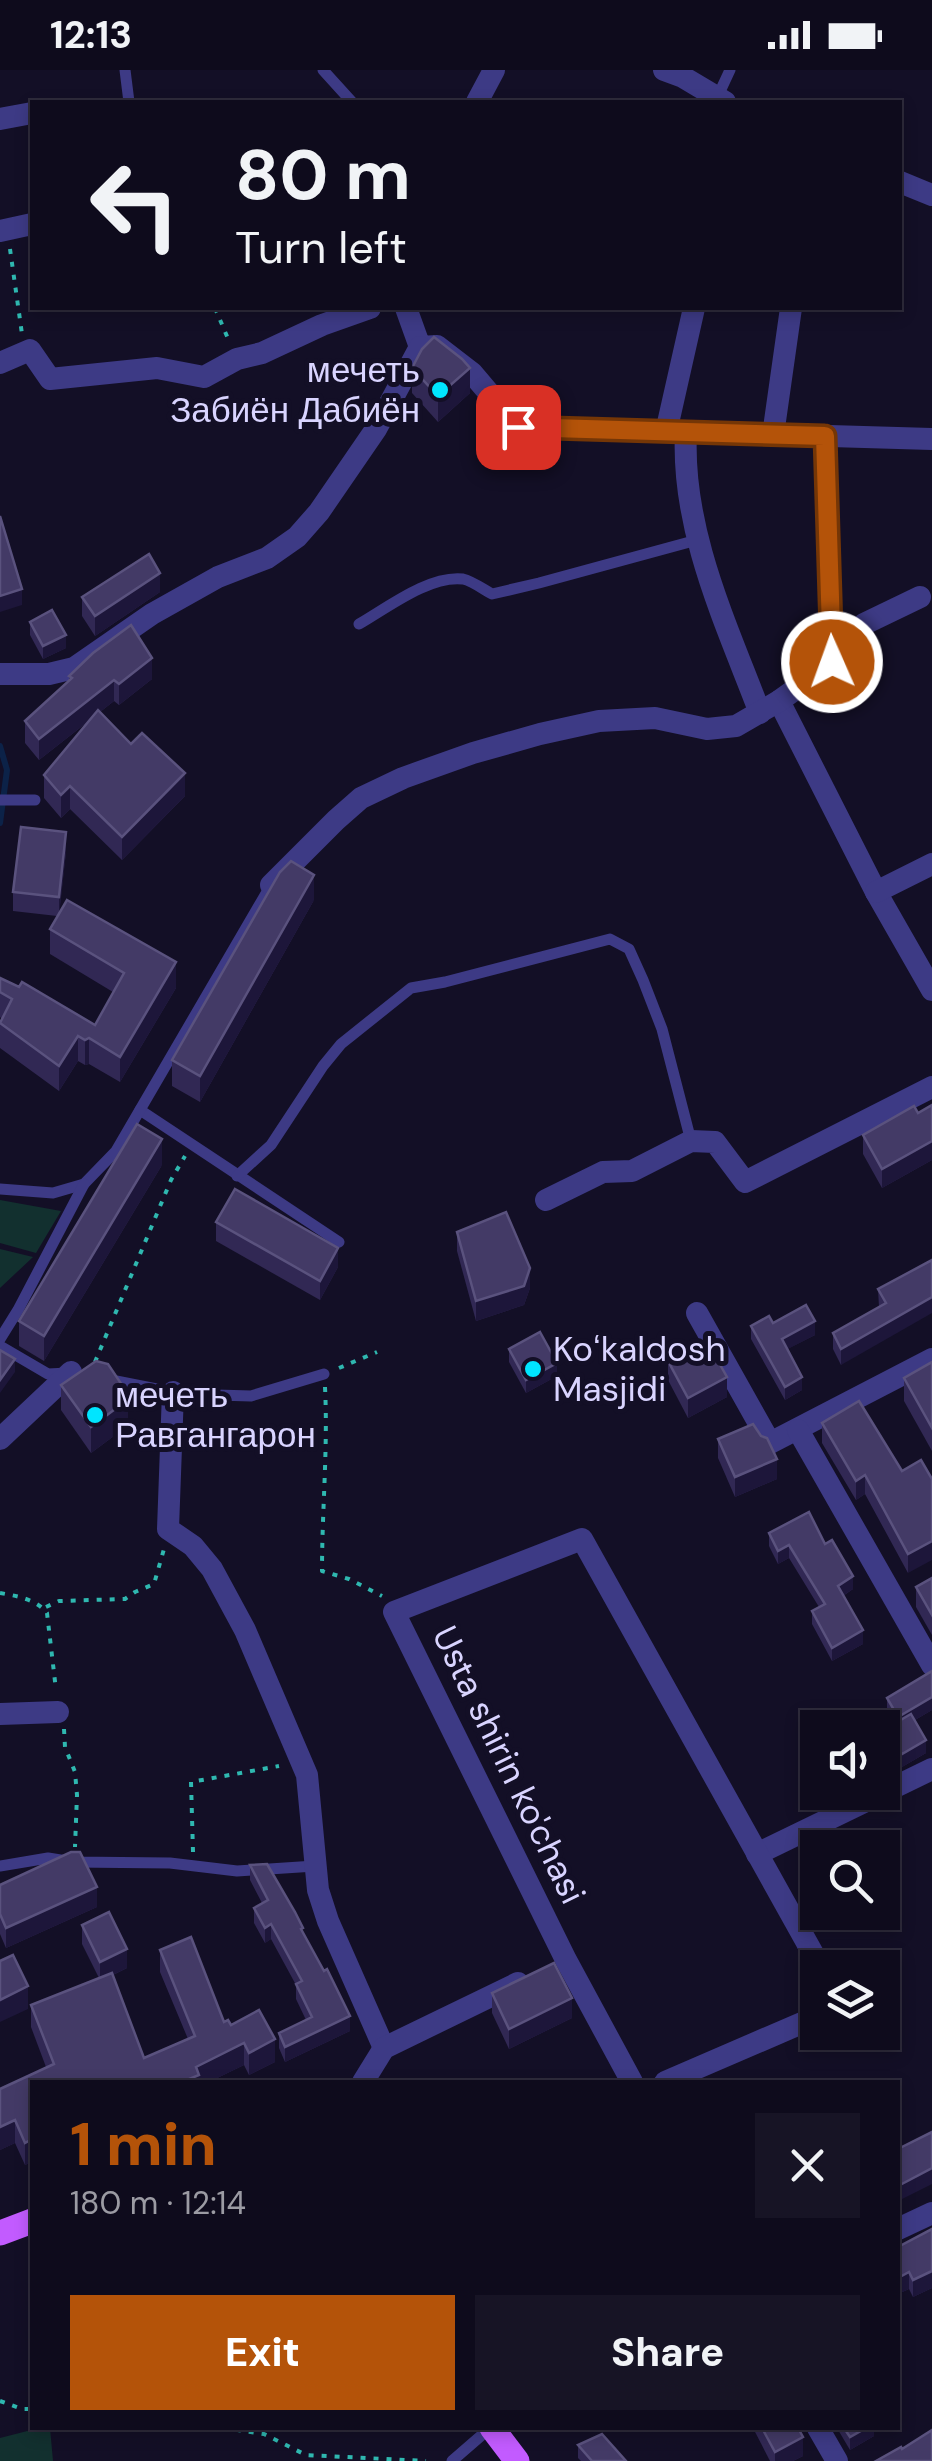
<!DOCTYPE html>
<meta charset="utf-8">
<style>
body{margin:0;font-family:"DM Sans",sans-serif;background:#171425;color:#f1f3f6;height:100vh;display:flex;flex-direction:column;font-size:38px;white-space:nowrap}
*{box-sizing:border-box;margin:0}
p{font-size:32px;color:#9b9ba3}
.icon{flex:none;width:55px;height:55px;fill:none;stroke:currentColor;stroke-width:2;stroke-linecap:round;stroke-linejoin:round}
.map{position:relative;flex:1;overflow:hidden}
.drawer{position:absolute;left:30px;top:2010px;width:870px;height:350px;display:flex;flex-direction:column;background:#0e0b1c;border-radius:0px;box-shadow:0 5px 15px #0003,0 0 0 2px #2e2b3b}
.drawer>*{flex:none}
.guide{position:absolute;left:30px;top:30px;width:872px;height:210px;border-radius:0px;box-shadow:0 5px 15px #0003,0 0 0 2px #2e2b3b;background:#0e0b1c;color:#f1f3f6;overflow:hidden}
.controls{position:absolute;left:800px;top:1640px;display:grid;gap:20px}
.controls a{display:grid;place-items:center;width:100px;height:100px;border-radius:0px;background:#0e0b1c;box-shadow:0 5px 15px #0003,0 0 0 2px #2e2b3b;font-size:50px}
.pin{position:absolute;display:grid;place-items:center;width:85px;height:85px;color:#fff;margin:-42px;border-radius:20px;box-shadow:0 5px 15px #0006}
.me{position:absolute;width:110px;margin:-55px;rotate:358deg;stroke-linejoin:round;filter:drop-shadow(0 0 8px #0008)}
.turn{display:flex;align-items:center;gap:35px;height:210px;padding:0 40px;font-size:45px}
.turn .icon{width:130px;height:130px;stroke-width:2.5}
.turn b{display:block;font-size:70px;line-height:85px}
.round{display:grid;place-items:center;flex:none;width:105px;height:105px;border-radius:0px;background:#171425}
.overview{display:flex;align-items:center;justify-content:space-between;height:170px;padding:0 40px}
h1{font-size:60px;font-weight:800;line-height:75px;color:#b45309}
.primary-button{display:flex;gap:20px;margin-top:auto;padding:20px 40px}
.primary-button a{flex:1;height:115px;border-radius:0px;background:#b45309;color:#fff;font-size:40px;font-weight:800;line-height:115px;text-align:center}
.primary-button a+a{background:#171425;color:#f1f3f6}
.status{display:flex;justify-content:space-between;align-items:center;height:70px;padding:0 50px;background:#0e0b1c;direction:ltr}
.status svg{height:28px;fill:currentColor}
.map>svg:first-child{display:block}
.green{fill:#12302f}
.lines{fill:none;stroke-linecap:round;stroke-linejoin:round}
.stream{stroke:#0c2248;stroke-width:6}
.path{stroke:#2fb8b0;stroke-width:4;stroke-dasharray:5 8;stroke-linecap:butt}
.lane{stroke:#3d3a85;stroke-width:11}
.street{stroke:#3d3a85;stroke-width:22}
.primary{stroke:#c25bff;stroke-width:25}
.wall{fill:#312854}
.shaded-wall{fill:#1d163a}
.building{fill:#433a66;stroke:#5a527e;stroke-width:2.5}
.route-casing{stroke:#753606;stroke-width:25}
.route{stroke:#b45309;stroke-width:18}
.poi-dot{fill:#00e5ff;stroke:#130f26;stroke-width:4}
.labels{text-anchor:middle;stroke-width:10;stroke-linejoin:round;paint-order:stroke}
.poi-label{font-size:35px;fill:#d9d4ff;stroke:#130f26;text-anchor:start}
.street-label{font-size:35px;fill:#d9d4ff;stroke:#130f26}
</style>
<div class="status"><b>12:13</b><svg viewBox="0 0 49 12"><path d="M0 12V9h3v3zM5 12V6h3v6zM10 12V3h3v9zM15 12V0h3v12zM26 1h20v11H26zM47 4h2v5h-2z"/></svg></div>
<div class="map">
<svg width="932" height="2391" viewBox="0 0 932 2391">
<rect width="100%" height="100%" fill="#130f26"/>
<!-- green -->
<g class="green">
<path d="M0 1130 61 1141 36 1183 0 1173Z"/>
<path d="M0 1179 33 1187 0 1218Z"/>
<path d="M39 2358H50L53 2391H0V2368Z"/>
</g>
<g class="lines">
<!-- stream -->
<path class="stream" d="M0 676 7 700 0 753"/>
<!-- path -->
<g class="path">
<path d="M10 179 22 264"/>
<path d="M215 238 229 271"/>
<path d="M95 1292 171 1110 185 1086"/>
<path d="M339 1298 377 1282"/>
<path d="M325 1317C328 1379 322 1439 322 1501L349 1509 382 1526"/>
<path d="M0 1523C17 1526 36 1529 47 1543L56 1620"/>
<path d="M46 1537 59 1531 125 1529 135 1522 154 1514 164 1479"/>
<path d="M64 1659 65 1677 75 1702 77 1725 75 1777"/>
<path d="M193 1782 191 1712 279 1696"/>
<path d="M0 2331 22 2339H32"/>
<path d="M223 2358 264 2364 306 2385 426 2391"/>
</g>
<!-- lane -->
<g class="lane">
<path d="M125 0 129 32"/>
<path d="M323 0 352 32"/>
<path d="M717 28 730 0"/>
<path d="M359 554C387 538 429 505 463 509 472 511 483 519 492 524L539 513 697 470"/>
<path d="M0 730H35"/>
<path d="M140 1040 339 1172"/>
<path d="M237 1106 271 1075 323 996 341 974 411 918 445 912 610 869 629 879 643 910 662 959 691 1071"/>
<path d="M0 1119 53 1123 84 1114 116 1081 271 815"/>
<path d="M0 1269 18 1240 84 1114"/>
<path d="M0 1276 48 1304 68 1303"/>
<path d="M106 1309 182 1324 251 1326 324 1304"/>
<path d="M0 1796 48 1788 73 1792 170 1793 237 1801 315 1796"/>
<path d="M452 2391 490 2358"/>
</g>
<!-- street -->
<g class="street">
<path d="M664 0 683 7 725 32"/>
<path d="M477 32 494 0"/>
<path d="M0 49 32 43"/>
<path d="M900 112 932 125"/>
<path d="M0 161 32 154"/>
<path d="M406 238 420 277 437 276 472 303 518 357 932 369"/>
<path d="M0 293 30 280 50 309 157 298 204 307 237 289 262 283 322 255 370 238"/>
<path d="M666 362 694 238"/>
<path d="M686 362C681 460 726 553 760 643"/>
<path d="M773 365 791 238"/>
<path d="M825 366 832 593"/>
<path d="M0 604H49L74 598 152 544 218 507 267 488 297 467 319 442 376 359 420 277"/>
<path d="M779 631 876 822 932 920"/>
<path d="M271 815 336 750 361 728 403 708 473 683 540 664 599 651 655 648 707 659 736 656 779 631 832 593 864 554 920 527"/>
<path d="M876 822 932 794"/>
<path d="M546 1130 603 1102 632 1101 691 1071 715 1072 745 1112 932 1017"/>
<path d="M697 1243 770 1373 932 1289"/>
<path d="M173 1322 168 1459 193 1476 212 1499 245 1560 307 1705 318 1820 328 1851 384 1978"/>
<path d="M798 1360 932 1595"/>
<path d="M0 1369 71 1302"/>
<path d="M0 1644 58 1642"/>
<path d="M757 1784 932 1699"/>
<path d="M363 2012 384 1978 518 1913"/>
<path d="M632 2012 566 1890 394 1542 582 1469 821 1898"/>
<path d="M665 2012 818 1946"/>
<path d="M898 2159 932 2143"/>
<path d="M818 2358 837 2391"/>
</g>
<!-- primary -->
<g class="primary">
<path d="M0 2163 32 2151"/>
<path d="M492 2358 517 2391"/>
</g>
</g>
<!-- wall -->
<g class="wall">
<path d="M412 298 470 323 438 352 412 323Z"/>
<path d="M160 522 95 566 82 546V527Z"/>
<path d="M30 552 66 578 43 589 30 565Z"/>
<path d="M69 606 152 609 119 635 114 631 100 642 185 726 122 790 70 739 61 748 44 728V705L90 650 39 690 25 673V651L69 610Z"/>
<path d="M66 782 59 843 176 918 120 1012 89 994 85 995 78 991 59 1021 0 978V953L2 949 0 947V908L95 955 113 922 50 884V859L57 846 13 841V822Z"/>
<path d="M314 830 200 1032 172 1016V990Z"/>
<path d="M932 1035V1090L882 1118 863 1084V1065L918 1043Z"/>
<path d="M162 1095 44 1291 19 1276V1251Z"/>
<path d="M216 1152 338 1197 320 1230 216 1171Z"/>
<path d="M457 1162 530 1218 524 1235 476 1251 457 1181Z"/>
<path d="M932 1190 841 1295 833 1279V1263L879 1237 878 1219Z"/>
<path d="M773 1253 815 1265 787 1279 802 1320 785 1330 751 1269V1256Z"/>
<path d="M509 1279 557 1306 526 1323 509 1292Z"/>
<path d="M668 1291 727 1327 688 1348 668 1310Z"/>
<path d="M932 1292V1381L904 1331V1308Z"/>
<path d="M61 1315 128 1350 122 1360 91 1383 61 1340Z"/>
<path d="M822 1353 902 1401 921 1390 908 1503 865 1424 856 1430 822 1373Z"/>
<path d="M718 1369 777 1409 735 1427 718 1388Z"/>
<path d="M769 1463 825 1474 853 1519 843 1526 863 1574 832 1591 812 1554V1541L819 1537 789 1488 778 1494 769 1476Z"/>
<path d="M932 1508V1565L916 1537V1517Z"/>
<path d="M887 1628 932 1640 915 1650 926 1683 902 1697 887 1671V1658L895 1654 887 1641Z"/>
<path d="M250 1795 303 1862 350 1961 285 1992 279 1978V1963L306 1950 296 1929V1915L271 1869 265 1873 254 1853V1838L262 1833 250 1810Z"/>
<path d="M0 1815 97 1837 6 1878 0 1864Z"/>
<path d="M82 1855 127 1898 113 1905 144 1988 188 1969 160 1902V1880L224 1952 231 1955 275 1992 249 2005 244 1995 209 2012H32V2092L25 2095 15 2073 0 2080V2019L46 1997 31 1957V1935L99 1908 82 1874Z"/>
<path d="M492 1923 572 1948 509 1979 492 1943Z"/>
<path d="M932 2159V2218L913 2227 909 2219 898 2224Z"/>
<path d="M753 2358H798L803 2386 793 2391H770Z"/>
<path d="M837 2358H874V2366L850 2380Z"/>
<path d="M578 2375 626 2391H581L578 2388Z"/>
</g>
<!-- shaded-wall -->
<g class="shaded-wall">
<path d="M470 298V323L438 352V326Z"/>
<path d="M160 503V522L95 566V546Z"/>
<path d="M22 519V535L0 542V526Z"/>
<path d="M66 565V578L43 589V576Z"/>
<path d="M152 588V609L119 635V614Z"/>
<path d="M114 610V631L39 690V669Z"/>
<path d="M185 703V726L122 790V767Z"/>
<path d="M70 716V739L61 748V725Z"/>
<path d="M66 762V782L59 847V827Z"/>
<path d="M314 805V830L200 1032V1006Z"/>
<path d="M176 892V918L120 1012V987Z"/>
<path d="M78 966V991L59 1021V996Z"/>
<path d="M89 968V994L85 995V970Z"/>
<path d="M162 1069V1095L44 1291V1266Z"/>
<path d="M932 1071V1090L882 1118V1099Z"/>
<path d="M338 1178V1197L320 1230V1211Z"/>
<path d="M530 1198V1218L524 1235 476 1251V1231Z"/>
<path d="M932 1227V1243L841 1295V1279Z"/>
<path d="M815 1251V1265L782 1282V1269Z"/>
<path d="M15 1289V1302L0 1323V1310Z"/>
<path d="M557 1293V1306L526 1323V1310Z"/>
<path d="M727 1307V1327L688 1348V1328Z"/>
<path d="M802 1307V1320L785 1330V1317Z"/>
<path d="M128 1324V1350L122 1360 91 1383V1357Z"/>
<path d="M777 1389V1409L735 1427V1407Z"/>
<path d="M865 1405V1424L856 1430V1411Z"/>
<path d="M932 1471V1490L908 1503V1484Z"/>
<path d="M789 1475V1488L778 1494V1481Z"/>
<path d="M853 1506V1519L838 1529V1516Z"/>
<path d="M863 1560V1574L832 1591V1578Z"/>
<path d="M932 1627V1640L898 1660V1647Z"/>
<path d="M926 1670V1683L902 1697V1684Z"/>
<path d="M97 1817V1837L6 1878V1858Z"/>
<path d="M271 1854V1869L265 1873V1858Z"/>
<path d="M127 1879V1898L100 1911V1892Z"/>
<path d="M28 1916V1939L0 1952V1930Z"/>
<path d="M572 1928V1948L509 1979V1959Z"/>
<path d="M350 1946V1961L285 1992V1977Z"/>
<path d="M275 1969V1992L249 2005V1983Z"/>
<path d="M244 1973V1995L209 2012H182L196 1997Z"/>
<path d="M15 2050V2073L0 2080V2057Z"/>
<path d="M32 2069V2092L25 2095V2073Z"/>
<path d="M932 2098V2114L898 2131V2116Z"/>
<path d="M932 2201V2218L913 2227V2210Z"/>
<path d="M909 2202V2219L898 2224V2208Z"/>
<path d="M866 2358H874V2366L850 2380V2367Z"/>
<path d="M803 2367V2386L793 2391H775V2382Z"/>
</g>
<!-- building -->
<g class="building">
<path d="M434 267 462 289 470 298 438 326 412 298 422 279Z"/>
<path d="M0 446 22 519 0 526Z"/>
<path d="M149 484 160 503 95 546 82 527Z"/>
<path d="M52 540 66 565 43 576 30 552Z"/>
<path d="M131 555 152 588 119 614 114 610 39 669 25 651 72 608 69 606 93 583Z"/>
<path d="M98 640 131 674 142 663 185 703 122 767 70 716 61 725 44 705Z"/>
<path d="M21 757 66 762 59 827 13 822Z"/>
<path d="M291 791 314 805 200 1006 172 990 280 802Z"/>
<path d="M67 830 176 892 120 987 89 968 85 970 78 966 59 996 0 953 12 929 0 922V908L19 917 22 912 95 955 124 903 50 859Z"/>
<path d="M932 1035V1071L882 1099 863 1065 914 1036 918 1043Z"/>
<path d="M137 1054 162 1069 44 1266 19 1251Z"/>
<path d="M235 1119 338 1178 320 1211 216 1152Z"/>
<path d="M506 1142 530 1198 524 1216 476 1231 457 1162Z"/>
<path d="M932 1190V1227L841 1279 833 1263 886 1233 878 1219Z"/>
<path d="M806 1235 815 1251 782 1269 802 1307 785 1317 751 1256 769 1246 773 1253Z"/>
<path d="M540 1262 557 1293 526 1310 509 1279Z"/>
<path d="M706 1270 727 1307 688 1328 668 1291Z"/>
<path d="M0 1280 15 1289 0 1310Z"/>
<path d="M96 1291 108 1294 128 1324 122 1334 91 1357 61 1315Z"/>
<path d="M932 1292V1358L904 1308Z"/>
<path d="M859 1331 902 1401 921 1390 932 1409V1471L908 1484 865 1405 856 1411 822 1353Z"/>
<path d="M753 1354 761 1366 767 1368 777 1389 735 1407 718 1369Z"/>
<path d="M809 1442 825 1474 832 1470 853 1506 838 1516 863 1560 832 1578 812 1541 825 1534 789 1475 778 1481 769 1463Z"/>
<path d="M932 1508V1545L916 1517Z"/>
<path d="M932 1601V1627L898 1647 887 1628Z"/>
<path d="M911 1644 926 1670 902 1684 887 1658Z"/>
<path d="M71 1782H80L97 1817 6 1858 0 1844V1815Z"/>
<path d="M267 1794 295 1842 303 1858 301 1859 324 1901 327 1899 350 1946 285 1977 279 1963 312 1947 296 1914 302 1911 271 1854 265 1858 254 1838 268 1830 250 1795Z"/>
<path d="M109 1842 127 1879 100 1892 82 1855Z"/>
<path d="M191 1867 224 1952 228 1950 231 1955 259 1940 275 1969 249 1983 244 1973 196 1997 199 2005 182 2012H32V2069L25 2073 15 2050 0 2057V2019L54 1994 31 1935 112 1903 144 1988 195 1966 160 1880Z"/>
<path d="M13 1885 28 1916 0 1930V1891Z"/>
<path d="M554 1893 572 1928 509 1959 492 1923Z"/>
<path d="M932 2062V2098L898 2116V2079Z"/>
<path d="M932 2159V2201L913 2210 909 2202 898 2208V2177Z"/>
<path d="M762 2358H798L803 2367 775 2382Z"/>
<path d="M844 2358H866L850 2367Z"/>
<path d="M932 2360V2391H876L901 2377 902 2379Z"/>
<path d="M602 2364 626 2391H592L578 2375Z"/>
</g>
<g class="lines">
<!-- route casing -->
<g class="route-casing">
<path id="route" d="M518 357C621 360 723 363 825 366L832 592"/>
</g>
<!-- route -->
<use href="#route" class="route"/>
</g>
<!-- markers -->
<g class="poi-dot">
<circle cx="440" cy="320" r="10"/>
<circle cx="533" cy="1299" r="10"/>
<circle cx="95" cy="1345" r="10"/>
</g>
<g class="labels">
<!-- poi labels -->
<g class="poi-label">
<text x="420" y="312" text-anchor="end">мечеть<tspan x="420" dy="40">Забиён Дабиён</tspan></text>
<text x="553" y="1291">Koʻkaldosh<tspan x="553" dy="40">Masjidi</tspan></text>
<text x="115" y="1337">мечеть<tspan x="115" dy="40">Равгангарон</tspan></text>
</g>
<!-- street labels -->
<g class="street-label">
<text transform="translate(509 1695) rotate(64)" y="12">Usta shirin ko'chasi</text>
</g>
</g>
</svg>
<div class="controls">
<a><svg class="icon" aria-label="sound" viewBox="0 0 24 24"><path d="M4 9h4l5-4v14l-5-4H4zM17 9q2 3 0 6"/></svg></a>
<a><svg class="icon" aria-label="search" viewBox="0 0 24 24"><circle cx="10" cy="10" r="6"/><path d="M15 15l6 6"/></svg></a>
<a><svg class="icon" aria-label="layers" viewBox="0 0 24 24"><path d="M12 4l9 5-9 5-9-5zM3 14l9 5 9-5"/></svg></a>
</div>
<div class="pin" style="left:518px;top:357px;background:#d93025"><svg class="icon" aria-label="arrive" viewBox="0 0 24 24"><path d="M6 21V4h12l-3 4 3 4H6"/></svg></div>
<svg class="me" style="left:832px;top:592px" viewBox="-20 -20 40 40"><circle r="17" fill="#b45309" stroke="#fff" stroke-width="3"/><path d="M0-11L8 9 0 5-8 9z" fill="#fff"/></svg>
<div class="guide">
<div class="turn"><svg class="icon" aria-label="left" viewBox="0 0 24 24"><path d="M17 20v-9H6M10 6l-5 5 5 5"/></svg><div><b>80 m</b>Turn left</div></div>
</div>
<section class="drawer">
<div class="overview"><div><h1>1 min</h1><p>180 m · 12:14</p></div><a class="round"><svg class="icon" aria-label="close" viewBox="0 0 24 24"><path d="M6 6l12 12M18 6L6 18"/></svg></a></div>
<div class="primary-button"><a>Exit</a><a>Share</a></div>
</section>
</div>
